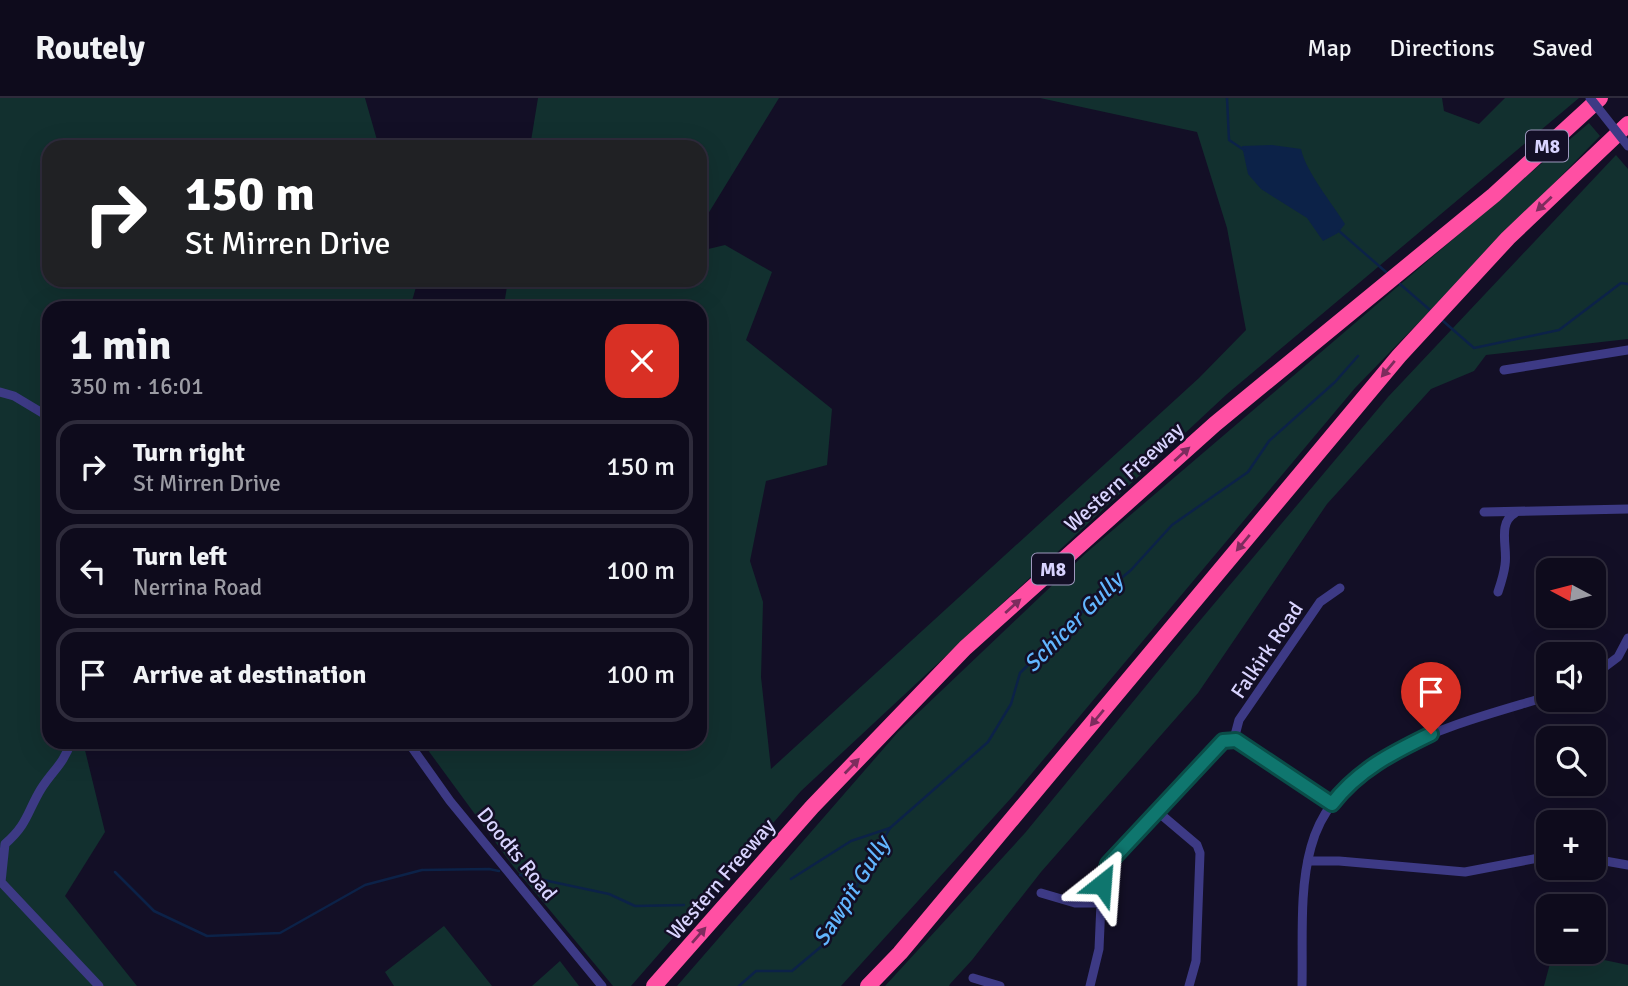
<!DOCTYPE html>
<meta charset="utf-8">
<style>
body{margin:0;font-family:Signika,sans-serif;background:#171425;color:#f1f3f6;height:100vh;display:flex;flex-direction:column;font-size:26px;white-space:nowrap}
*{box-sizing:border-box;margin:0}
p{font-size:23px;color:#9b9ba3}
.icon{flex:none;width:38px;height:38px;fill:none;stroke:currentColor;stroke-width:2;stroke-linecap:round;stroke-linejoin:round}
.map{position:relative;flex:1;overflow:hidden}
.panel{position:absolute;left:42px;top:203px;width:665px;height:448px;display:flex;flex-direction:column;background:#0e0b1c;border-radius:21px;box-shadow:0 7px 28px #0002,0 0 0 2px #2e2b3b}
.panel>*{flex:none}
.banner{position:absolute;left:42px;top:42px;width:665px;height:147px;border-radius:21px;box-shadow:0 7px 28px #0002,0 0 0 2px #2e2b3b;background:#202124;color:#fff;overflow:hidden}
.needle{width:46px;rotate:277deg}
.buttons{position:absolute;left:1536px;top:460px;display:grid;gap:14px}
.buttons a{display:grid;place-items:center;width:70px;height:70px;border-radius:14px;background:#0e0b1c;box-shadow:0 7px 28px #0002,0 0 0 2px #2e2b3b;font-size:35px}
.pin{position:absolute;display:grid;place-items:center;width:60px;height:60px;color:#fff;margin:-72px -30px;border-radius:50% 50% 50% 0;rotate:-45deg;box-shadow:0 0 7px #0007}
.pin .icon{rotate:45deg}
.me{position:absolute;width:77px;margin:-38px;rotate:28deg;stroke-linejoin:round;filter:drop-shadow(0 0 5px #0008)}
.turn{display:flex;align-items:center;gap:24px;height:147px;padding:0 28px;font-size:32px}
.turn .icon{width:91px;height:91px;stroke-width:2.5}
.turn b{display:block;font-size:49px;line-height:60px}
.round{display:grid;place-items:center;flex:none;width:74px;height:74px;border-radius:21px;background:#171425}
.headline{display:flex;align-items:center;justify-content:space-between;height:119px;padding:0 28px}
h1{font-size:42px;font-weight:800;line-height:52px}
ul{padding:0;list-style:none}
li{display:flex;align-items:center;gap:21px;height:94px;margin:0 14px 10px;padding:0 14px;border:4px solid #2e2b3b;border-radius:21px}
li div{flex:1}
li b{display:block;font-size:26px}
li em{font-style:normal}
header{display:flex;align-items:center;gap:42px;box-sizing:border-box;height:98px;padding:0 35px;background:#0e0b1c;border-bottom:2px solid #2e2b3b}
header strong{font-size:33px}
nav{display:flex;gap:38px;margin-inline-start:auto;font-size:24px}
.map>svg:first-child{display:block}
.green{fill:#12302f}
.water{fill:#0c2248}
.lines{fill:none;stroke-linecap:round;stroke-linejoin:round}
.stream{stroke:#0c2248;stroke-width:2.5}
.street{stroke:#3d3a85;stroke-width:9}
.highway{stroke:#ff4fa3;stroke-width:16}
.street-bridge{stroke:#3d3a85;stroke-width:9}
.oneway{fill:#7d2c5e}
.route-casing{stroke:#0a4d48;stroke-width:18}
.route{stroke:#0f766e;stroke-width:12}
.labels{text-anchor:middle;stroke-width:5;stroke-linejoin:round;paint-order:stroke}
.shield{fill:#130f26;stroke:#9e99be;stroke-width:2}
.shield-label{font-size:19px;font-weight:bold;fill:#d9d4ff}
.street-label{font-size:21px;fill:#d9d4ff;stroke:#130f26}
.water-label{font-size:23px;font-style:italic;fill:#62b6ff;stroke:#130f26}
</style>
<header>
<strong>Routely</strong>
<nav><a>Map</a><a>Directions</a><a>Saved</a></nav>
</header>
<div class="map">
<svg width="1628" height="888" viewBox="0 0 1628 888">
<rect width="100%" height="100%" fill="#130f26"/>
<!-- green -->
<g class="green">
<path d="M0 0H365L379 49H49V182H414L416 189 410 210H49V644H83L105 734 65 798 137 888H0Z"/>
<path d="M538 0H779L700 129V49H530Z"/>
<path d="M1040 0H1442L1444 13 1479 26 1505 0H1579L1227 296 801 693 631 888H613L513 768 422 644H700V210H491L505 201 508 182H700V153L725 147 772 174 746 242 832 311 827 367 766 383 750 463 763 504 761 579 771 671 1199 280 1246 232 1227 130 1197 34Z"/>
<path d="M1589 25 1600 38 1355 290 1012 699 841 888H677L898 634 1086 455Z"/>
<path d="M1616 57 1628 71V241L1486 257 1474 273 1431 291 1327 406 1198 595 1041 774 972 862 950 886 949 888H885L1025 735 1192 532 1388 299Z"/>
<path d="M444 828 492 888H394L385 874Z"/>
<path d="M1553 854H1566L1628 867V888H1544Z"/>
<path d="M560 863 579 888H532Z"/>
</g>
<!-- water -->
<path class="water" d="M1272 47 1301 51C1306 74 1332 105 1345 126L1338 135 1323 143 1307 120 1261 91 1248 76 1242 48Z"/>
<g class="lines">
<!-- stream -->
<g class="stream">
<path d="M1227 0 1229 42 1244 52"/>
<path d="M1339 133 1386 174"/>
<path d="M1400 186 1430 212"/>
<path d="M1443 223 1474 250 1559 232 1621 185 1628 186"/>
<path d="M115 774 154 813 207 838 280 835 365 787 422 772 489 771 499 773"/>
<path d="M520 777 609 796 635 808 684 807"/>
<path d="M791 781 851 743 890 730 988 644 1011 606 1020 575 1088 508 1131 472 1172 427 1248 374 1269 343 1335 284 1358 258"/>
<path d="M739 888 756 873H792L823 847 890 730"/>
</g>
<!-- street -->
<g class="street">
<path d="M1504 272 1628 252"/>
<path d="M0 294 14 298 49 319"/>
<path d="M1484 414 1628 411"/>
<path d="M1498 494C1501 485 1504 476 1505 467 1508 450 1497 425 1515 415"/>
<path d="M1594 577 1618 559 1628 540"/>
<path d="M1234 641 1239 622 1320 504 1340 490"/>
<path d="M71 644C63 667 53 672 41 691 27 714 28 726 5 746L1 784 99 888"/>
<path d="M408 644 450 703 602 888"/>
<path d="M1158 714 1197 747 1200 755 1196 863 1189 888"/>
<path d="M1594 761 1628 767"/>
<path d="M1308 763H1339L1465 774 1549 758"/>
<path d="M1041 795 1075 805H1101"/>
<path d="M973 880 1000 888"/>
<path d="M1090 888 1099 851 1102 782 1104 772 1221 645 1228 641 1236 642 1332 706"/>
<path d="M1302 888C1303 844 1299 791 1311 749 1337 651 1465 624 1549 598"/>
</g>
<!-- highway -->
<g class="highway">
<path d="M654 888 812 709 965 550 1215 326 1494 97 1600 0"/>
<path d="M868 888 900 855 1399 258 1508 140 1628 26"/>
</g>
<!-- street-bridge -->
<path class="street-bridge" d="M1590 0 1628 48"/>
</g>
<!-- one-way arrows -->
<defs><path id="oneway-solid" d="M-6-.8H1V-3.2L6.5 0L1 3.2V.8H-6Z" transform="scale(1.75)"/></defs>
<g class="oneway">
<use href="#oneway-solid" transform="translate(1544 106) rotate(137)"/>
<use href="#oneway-solid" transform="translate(1388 271) rotate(130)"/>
<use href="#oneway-solid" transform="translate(1182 356) rotate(-42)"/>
<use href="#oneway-solid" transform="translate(1243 445) rotate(130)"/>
<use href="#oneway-solid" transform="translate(1013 508) rotate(-42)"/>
<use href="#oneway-solid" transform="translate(1097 620) rotate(130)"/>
<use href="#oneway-solid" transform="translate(852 668) rotate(-46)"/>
<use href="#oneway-solid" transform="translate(699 837) rotate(-49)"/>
</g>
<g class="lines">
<!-- route casing -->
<g class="route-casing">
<path id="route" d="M1102 786 1108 766 1223 643 1236 642 1332 706C1358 672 1392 655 1431 636"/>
</g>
<!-- route -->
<use href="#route" class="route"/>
</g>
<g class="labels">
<!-- shield labels -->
<g class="shield">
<rect x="1526" y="32.5" width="42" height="31" rx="5"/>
<rect x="1032" y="455.5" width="42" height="31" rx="5"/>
</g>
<g class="shield-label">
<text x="1547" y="55">M8</text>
<text x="1053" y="478">M8</text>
</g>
<!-- street labels -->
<g class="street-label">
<text transform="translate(1124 379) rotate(-42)" y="7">Western Freeway</text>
<text transform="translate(1267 552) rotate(-56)" y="7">Falkirk Road</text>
<text transform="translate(517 756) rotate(51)" y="7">Doodts Road</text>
<text transform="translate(721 781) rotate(-49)" y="7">Western Freeway</text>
</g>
<!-- water labels -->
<g class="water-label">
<text transform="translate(1073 524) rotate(-45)" y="8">Schicer Gully</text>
<text transform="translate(851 793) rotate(-58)" y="8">Sawpit Gully</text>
</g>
</g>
</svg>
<div class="buttons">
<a><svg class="needle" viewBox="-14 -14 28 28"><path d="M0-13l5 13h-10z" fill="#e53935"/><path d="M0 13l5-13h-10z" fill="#9b9ba3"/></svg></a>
<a><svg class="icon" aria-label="sound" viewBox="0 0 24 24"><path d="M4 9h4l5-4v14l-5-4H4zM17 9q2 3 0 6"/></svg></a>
<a><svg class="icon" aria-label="search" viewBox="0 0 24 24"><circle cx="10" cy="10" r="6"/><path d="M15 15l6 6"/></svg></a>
<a>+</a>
<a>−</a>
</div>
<div class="pin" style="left:1431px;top:636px;background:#d93025"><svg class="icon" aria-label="arrive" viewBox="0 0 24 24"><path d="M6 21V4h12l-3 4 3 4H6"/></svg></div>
<svg class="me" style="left:1102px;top:786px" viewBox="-20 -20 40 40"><path d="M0-17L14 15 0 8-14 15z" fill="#0f766e" stroke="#fff" stroke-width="4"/></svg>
<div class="banner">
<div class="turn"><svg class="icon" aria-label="right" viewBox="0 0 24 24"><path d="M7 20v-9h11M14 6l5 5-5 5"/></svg><div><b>150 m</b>St Mirren Drive</div></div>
</div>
<section class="panel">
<div class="headline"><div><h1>1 min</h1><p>350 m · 16:01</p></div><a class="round" style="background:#d93025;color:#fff"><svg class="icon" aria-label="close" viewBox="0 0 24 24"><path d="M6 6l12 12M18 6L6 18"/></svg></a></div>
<ul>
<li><svg class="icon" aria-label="right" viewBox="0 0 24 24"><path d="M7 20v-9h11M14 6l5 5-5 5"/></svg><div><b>Turn right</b><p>St Mirren Drive</p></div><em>150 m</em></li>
<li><svg class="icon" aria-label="left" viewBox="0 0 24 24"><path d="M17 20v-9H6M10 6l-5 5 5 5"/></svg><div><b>Turn left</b><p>Nerrina Road</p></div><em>100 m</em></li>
<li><svg class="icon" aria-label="arrive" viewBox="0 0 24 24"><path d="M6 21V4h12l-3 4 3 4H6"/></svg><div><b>Arrive at destination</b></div><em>100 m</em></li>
</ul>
</section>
</div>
